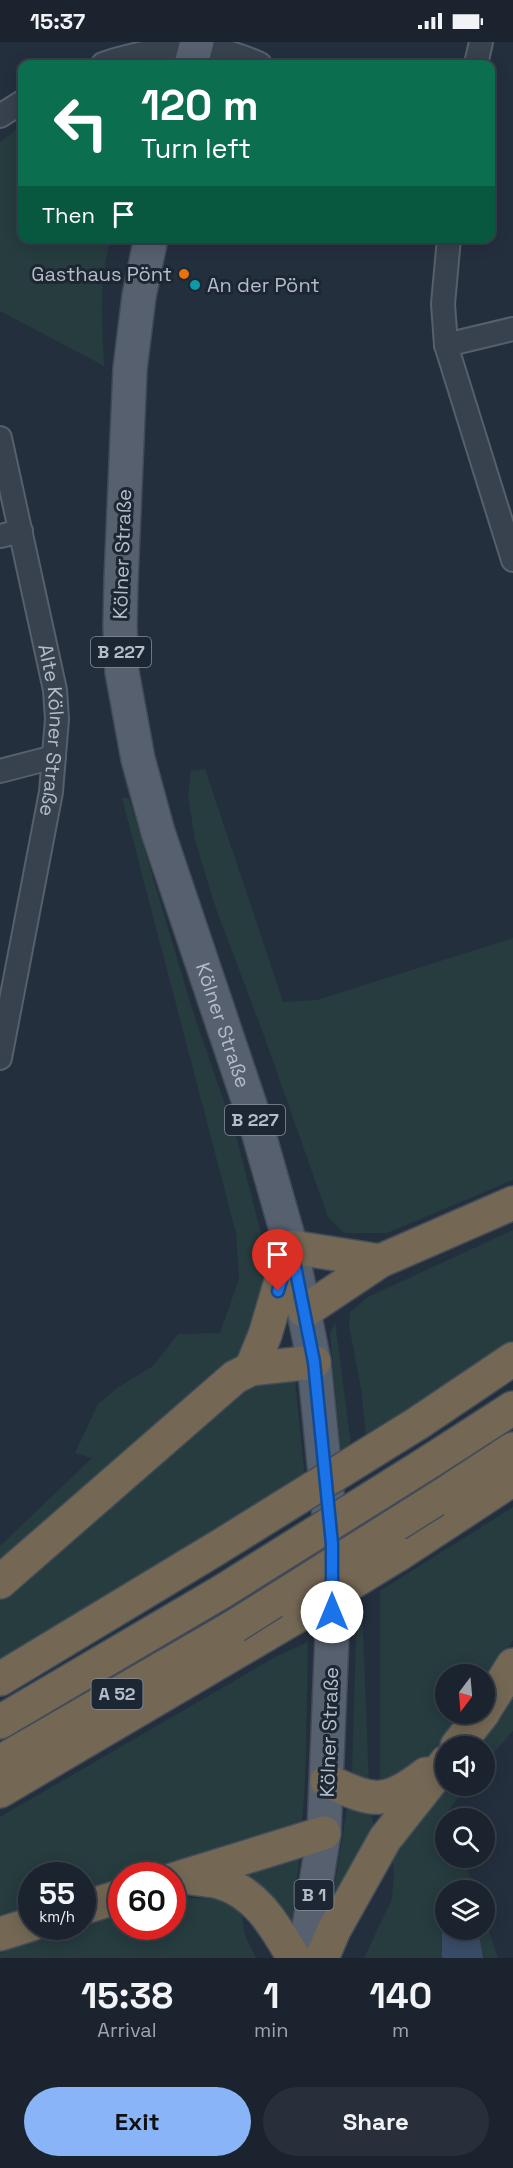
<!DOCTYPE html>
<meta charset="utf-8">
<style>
body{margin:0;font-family:"Space Grotesk",sans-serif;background:#282f3a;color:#f1f3f6;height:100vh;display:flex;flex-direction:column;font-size:22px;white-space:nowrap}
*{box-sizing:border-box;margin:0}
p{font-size:20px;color:#a0a4aa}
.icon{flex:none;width:33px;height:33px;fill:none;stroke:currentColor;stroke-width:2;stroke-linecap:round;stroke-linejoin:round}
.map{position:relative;height:1916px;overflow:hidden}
.panel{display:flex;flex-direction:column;background:#1b232e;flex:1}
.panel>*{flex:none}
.top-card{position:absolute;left:18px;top:18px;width:477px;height:183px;border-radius:12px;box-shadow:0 3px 15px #0003,0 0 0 2px #39404a;background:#0b6e4f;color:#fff;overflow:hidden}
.needle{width:39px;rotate:196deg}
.tools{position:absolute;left:435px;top:1622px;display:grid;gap:12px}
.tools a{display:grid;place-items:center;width:60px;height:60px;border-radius:50%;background:#1b232e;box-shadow:0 3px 15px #0003,0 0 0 2px #39404a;font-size:30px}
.speed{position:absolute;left:18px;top:1820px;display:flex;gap:12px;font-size:30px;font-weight:700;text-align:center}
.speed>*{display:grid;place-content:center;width:78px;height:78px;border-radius:50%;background:#1b232e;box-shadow:0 3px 15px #0003,0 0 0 2px #39404a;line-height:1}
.speed small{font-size:15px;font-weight:400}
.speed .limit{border:9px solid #d22;background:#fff;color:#111}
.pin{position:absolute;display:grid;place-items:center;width:51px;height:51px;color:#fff;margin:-62px -26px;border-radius:50% 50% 50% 0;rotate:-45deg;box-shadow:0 0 6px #0007}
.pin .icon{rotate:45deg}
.me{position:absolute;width:66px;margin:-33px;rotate:0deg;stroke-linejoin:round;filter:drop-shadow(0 0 4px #0008)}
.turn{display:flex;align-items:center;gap:21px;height:126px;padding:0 24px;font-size:27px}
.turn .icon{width:78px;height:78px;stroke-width:2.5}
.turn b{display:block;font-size:42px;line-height:51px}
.then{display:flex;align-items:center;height:57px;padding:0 24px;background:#0003;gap:12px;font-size:22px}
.eta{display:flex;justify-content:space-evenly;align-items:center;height:102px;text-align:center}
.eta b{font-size:36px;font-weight:800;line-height:42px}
.button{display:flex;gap:12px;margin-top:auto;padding:12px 24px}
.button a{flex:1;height:69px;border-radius:36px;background:#8ab4f8;color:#111;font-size:24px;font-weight:800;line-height:69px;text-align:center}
.button a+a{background:#282f3a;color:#f1f3f6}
.status{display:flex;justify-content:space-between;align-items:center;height:42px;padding:0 30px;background:#1b232e;direction:ltr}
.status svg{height:16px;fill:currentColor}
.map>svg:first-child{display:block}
.green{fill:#263c3f}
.water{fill:#394c67}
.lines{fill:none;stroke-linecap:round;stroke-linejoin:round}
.street-casing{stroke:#565f6c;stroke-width:26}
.primary-casing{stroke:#414a57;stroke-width:36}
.highway-casing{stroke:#434c59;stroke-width:36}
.street{stroke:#38414e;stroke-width:22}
.primary{stroke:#56606e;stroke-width:33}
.highway{stroke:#746855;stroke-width:33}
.highway-bridge-casing{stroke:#434c59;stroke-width:36;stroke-linecap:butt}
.highway-bridge{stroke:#746855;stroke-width:33}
.route-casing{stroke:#114b97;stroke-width:15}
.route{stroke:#1a73e8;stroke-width:10}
.food-dot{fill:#e8710a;stroke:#1d2633;stroke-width:2}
.culture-dot{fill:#0f9aa8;stroke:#1d2633;stroke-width:2}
.labels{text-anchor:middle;stroke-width:6;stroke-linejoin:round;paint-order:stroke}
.shield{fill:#1d2633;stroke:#878f9c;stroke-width:1.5}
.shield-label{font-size:18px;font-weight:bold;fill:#b4bcc9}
.poi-label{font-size:20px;fill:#b4bcc9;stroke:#1d2633;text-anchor:end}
.street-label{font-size:20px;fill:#b4bcc9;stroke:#1d2633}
</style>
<div class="status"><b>15:37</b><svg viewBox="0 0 49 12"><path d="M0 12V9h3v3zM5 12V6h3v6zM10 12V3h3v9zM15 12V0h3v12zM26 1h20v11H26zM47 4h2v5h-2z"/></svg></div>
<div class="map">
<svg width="513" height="1916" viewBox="0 0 513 1916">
<rect width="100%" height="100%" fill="#242f3e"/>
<!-- green -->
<g class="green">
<path d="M22 83V196L111 197C98 238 102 281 104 324L0 269V100Z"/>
<path d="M205 727 283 960 317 958 513 896V1138L387 1191H344L328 1175 262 988 215 864 195 798 188 753 191 729Z"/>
<path d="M122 756H129L194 973 236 1094 265 1207 261 1269 239 1314 0 1525V1504L92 1416 75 1411 98 1362 117 1346 153 1324 178 1292 220 1291 239 1237 236 1191Z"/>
<path d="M513 1188V1303L367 1402 361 1347 349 1283 350 1270 368 1255Z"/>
<path d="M335 1280 352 1410 342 1417 330 1292Z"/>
<path d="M283 1335 295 1339 305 1437 0 1620V1554L247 1345Z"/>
<path d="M513 1465V1598L485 1648 484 1632H446V1671H469L419 1726 380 1746V1549Z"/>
<path d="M362 1562 369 1744 359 1740 352 1729 357 1567Z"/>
<path d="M308 1600C306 1663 308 1726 301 1789L152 1833H122L121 1842 83 1853 82 1833H32L31 1867 0 1876V1775L277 1614Z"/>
<path d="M513 1647V1689L485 1721 484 1704H474Z"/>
<path d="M446 1743H468L448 1769 450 1776H446V1815H463L474 1848H446V1887H484L485 1878 498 1916H364L392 1857 394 1832 392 1805Z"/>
<path d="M348 1761 370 1770 378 1794 328 1884Z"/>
<path d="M301 1805 290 1893 215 1831Z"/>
<path d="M192 1856 215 1857 240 1861 245 1893 256 1916H0V1911L72 1884H82L83 1880 121 1867 122 1884H172L173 1857Z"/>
</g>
<!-- water -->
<path class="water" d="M447 1887H467L480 1898 483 1916H442V1888Z"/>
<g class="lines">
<!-- street casing -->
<g class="street-casing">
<g id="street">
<path d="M103 22C122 15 178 2 198 4 220 7 240 13 260 22"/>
<path d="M476 22 481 0"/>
<path d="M0 74 22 60"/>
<path d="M449 196 443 262 446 303 513 518"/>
<path d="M446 303 513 287"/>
<path id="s1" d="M0 396 55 648 57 677 51 750 0 1016"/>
<path d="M0 494 21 489"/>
<path d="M0 729 54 715"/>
</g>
</g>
<!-- primary casing -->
<g class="primary-casing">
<g id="primary">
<path d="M191 22 197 0"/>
<path id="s2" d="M151 196 139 254 130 327 121 538 120 585 122 630 138 717 158 790 254 1075 291 1205 314 1320 332 1502V1593L324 1791 304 1916"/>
</g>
</g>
<!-- highway casing -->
<g class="highway-casing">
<g id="highway">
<path d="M305 1269 380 1219 513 1161"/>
<path d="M251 1327 265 1293 291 1205 380 1219"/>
<path d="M418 1381 513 1317"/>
<path d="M429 1420 513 1366"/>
<path d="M435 1458 513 1407"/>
<path d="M399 1512 513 1437"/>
<path d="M0 1540 235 1335 251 1327 314 1320"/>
<path d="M0 1637 217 1506"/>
<path d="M484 1669 513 1623"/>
<path d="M0 1680 223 1549"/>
<path d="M457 1704 483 1671"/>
<path d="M0 1720 235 1584"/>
<path d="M327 1739C373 1759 384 1765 426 1732"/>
<path d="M0 1749 299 1573"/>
<path d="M187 1835C197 1837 209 1838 219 1840 257 1850 276 1886 294 1916"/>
<path d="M172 1838 324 1791"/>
<path d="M82 1866 122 1854"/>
<path d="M0 1892 32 1882"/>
<path d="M322 1916 334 1888 385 1797 446 1720"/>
</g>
</g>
<!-- street -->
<use href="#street" class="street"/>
<!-- primary -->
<use href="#primary" class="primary"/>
<!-- highway -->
<use href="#highway" class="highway"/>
<!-- highway-bridge casing -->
<g class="highway-bridge-casing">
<g id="highway-bridge">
<path d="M217 1506 418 1381"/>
<path d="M223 1549 429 1420"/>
<path d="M299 1573 399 1512"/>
<path d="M235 1584 435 1458"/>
</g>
</g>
<!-- highway-bridge -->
<use href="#highway-bridge" class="highway-bridge"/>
</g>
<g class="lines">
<!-- route casing -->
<g class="route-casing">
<path id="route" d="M278 1249 291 1204 314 1320 332 1502V1570"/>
</g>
<!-- route -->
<use href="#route" class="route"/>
</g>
<!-- markers -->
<circle class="food-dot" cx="184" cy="232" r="6"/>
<circle class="culture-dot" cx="195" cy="243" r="6"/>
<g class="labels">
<!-- shield labels -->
<g class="shield">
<rect x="91" y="595" width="60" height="30" rx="4.5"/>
<rect x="225" y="1063" width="60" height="30" rx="4.5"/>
<rect x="91.5" y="1637" width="51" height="30" rx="4.5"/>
<rect x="294.5" y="1838" width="39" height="30" rx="4.5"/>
</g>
<g class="shield-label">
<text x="121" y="616">B 227</text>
<text x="255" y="1084">B 227</text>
<text x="117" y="1658">A 52</text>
<text x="314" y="1859">B 1</text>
</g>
<!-- poi labels -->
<g class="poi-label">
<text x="172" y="239">Gasthaus Pönt</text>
<text x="207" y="250" text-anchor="start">An der Pönt</text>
</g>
<!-- street labels -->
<g class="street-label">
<text transform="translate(122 512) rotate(-88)" y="7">Kölner Straße</text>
<text dy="7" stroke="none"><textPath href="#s1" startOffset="298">Alte Kölner Straße</textPath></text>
<text dy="7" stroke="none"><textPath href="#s2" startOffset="804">Kölner Straße</textPath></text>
<text transform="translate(329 1690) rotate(-88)" y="7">Kölner Straße</text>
</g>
</g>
</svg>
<div class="tools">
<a><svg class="needle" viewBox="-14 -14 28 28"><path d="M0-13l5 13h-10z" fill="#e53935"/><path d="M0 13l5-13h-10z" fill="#a0a4aa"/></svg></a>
<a><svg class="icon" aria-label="sound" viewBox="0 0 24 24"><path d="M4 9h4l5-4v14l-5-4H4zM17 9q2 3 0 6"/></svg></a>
<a><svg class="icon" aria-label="search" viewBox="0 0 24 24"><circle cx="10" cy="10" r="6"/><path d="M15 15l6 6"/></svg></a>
<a><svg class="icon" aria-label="layers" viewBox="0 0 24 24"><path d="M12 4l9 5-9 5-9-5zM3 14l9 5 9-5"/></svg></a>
</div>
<div class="speed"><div>55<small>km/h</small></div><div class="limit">60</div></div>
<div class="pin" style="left:278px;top:1249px;background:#d93025"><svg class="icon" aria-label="arrive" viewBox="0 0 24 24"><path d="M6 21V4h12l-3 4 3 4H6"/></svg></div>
<svg class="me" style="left:332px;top:1570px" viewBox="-20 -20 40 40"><circle r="19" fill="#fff"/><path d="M0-13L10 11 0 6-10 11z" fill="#1a73e8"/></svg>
<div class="top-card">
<div class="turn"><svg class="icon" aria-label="left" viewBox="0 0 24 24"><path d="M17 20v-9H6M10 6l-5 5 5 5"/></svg><div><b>120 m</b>Turn left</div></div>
<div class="then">Then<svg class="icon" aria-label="arrive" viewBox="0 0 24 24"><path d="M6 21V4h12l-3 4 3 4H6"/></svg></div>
</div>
</div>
<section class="panel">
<div class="eta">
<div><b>15:38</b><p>Arrival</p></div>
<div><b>1</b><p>min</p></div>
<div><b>140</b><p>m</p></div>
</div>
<div class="button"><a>Exit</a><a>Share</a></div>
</section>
